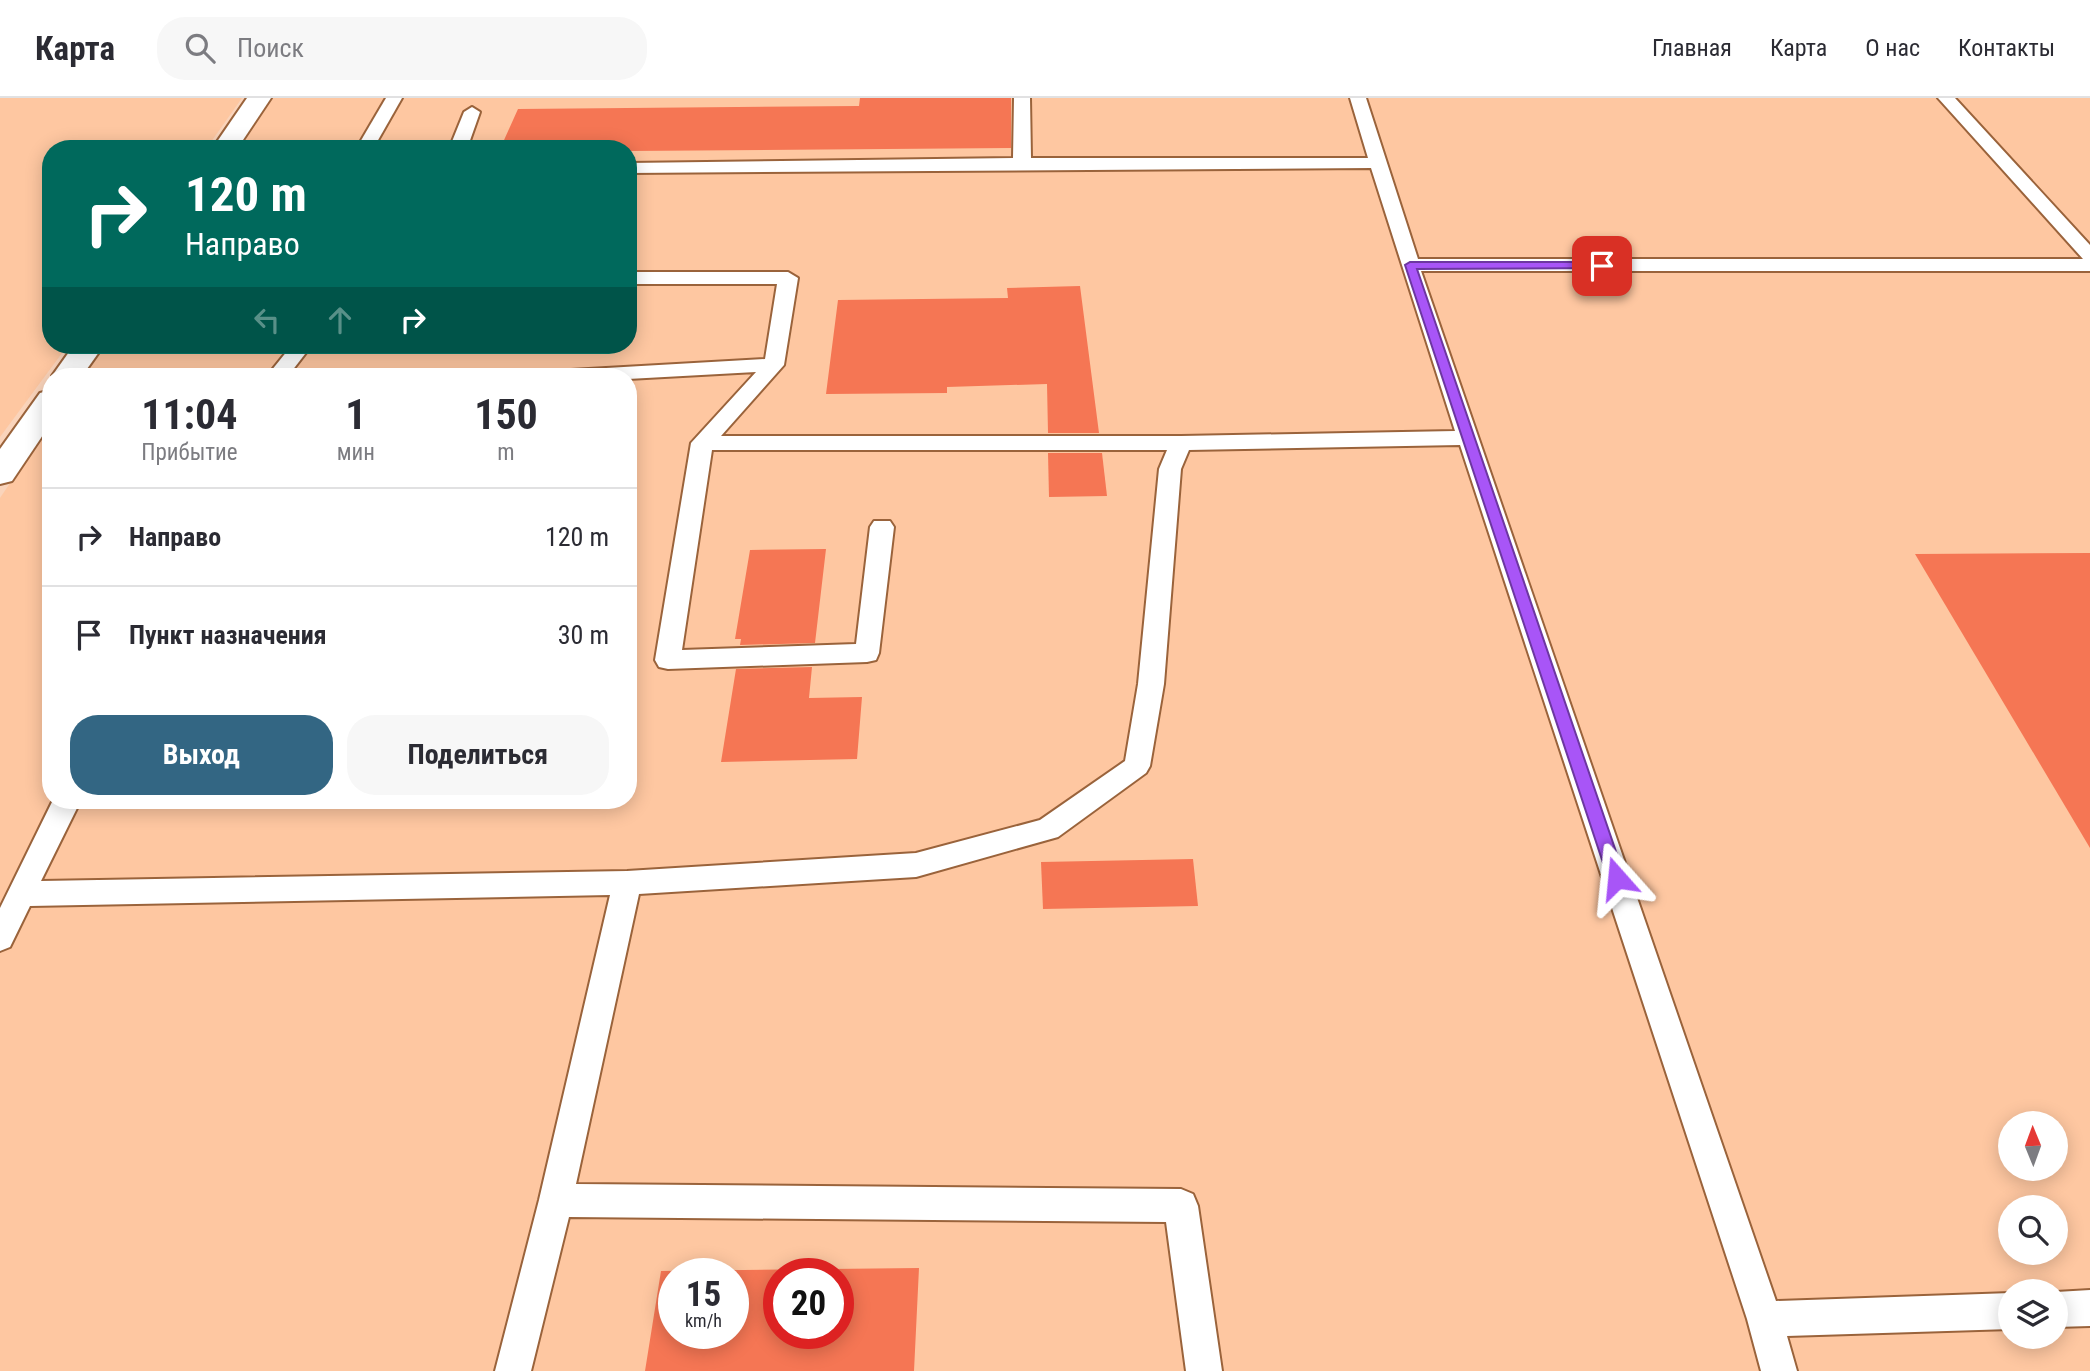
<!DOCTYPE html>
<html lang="ru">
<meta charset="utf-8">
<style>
body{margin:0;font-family:"Roboto Condensed",sans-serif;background:#f7f7f7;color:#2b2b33;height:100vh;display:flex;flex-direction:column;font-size:26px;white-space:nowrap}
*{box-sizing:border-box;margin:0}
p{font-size:23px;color:#7c7c81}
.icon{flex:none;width:38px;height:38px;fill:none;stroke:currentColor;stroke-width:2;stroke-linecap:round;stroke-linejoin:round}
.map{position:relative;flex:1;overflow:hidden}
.details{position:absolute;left:42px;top:270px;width:595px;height:441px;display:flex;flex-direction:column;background:#fff;border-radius:28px;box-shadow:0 4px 18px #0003}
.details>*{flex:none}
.top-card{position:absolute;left:42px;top:42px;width:595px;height:214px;border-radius:28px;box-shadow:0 4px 18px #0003;background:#00695c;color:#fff;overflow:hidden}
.needle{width:46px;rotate:359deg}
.fabs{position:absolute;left:1998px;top:1013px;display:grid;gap:14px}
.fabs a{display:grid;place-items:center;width:70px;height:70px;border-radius:50%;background:#fff;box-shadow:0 4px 18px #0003;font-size:35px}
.speed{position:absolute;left:658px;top:1160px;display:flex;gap:14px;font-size:35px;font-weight:700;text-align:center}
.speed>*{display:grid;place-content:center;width:91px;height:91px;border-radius:50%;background:#fff;box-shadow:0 4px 18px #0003;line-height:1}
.speed small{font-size:18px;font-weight:400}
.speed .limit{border:10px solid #d22;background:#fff;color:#111}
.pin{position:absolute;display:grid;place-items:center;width:60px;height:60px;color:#fff;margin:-30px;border-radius:14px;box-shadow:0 4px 10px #0006}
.me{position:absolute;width:77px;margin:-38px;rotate:342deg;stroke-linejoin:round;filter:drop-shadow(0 0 5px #0008)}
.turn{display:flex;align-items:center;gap:24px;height:147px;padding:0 28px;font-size:32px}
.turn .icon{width:91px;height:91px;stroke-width:2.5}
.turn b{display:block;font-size:49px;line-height:60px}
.lanes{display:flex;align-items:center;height:66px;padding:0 28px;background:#0003;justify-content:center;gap:35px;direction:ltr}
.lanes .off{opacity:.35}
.eta{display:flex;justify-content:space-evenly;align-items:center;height:119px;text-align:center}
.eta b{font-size:42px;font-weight:700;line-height:49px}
.cta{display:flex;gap:14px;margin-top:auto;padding:14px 28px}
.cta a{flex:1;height:80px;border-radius:28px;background:#336683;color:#fff;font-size:28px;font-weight:700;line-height:80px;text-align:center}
.cta a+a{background:#f7f7f7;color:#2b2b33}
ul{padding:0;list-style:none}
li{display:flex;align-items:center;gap:21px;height:98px;padding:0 28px;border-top:2px solid #e1e1e2}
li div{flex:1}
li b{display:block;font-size:26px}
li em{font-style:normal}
header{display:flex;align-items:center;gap:42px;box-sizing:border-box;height:98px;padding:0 35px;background:#fff;border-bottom:2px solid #e1e1e2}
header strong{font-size:33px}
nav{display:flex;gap:38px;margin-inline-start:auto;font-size:24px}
.search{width:490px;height:63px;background:#f7f7f7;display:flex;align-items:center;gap:18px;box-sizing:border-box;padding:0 24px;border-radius:28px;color:#7c7c81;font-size:26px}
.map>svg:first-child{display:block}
.built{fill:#fec7a1;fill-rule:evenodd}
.building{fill:#f57654;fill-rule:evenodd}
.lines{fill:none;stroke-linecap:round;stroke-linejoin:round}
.service-casing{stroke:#9a633b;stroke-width:4}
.tertiary-casing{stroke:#9a633b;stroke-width:4}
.service{fill:#fff;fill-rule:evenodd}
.tertiary{fill:#fff;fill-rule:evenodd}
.route{fill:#a855f7;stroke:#6d37a1;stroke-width:2}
</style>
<header>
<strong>Карта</strong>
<div class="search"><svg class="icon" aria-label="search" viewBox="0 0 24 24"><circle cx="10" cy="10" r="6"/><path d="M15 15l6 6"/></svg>Поиск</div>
<nav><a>Главная</a><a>Карта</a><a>О нас</a><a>Контакты</a></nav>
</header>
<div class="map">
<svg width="2090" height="1273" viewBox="0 0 2090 1273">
<rect width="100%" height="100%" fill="#fad4bb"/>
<!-- built -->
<g class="built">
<path d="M0 0H242L206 51H51V247H68L0 339Z"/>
<path d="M271 0H2090V1273H0V400L51 324V702H628V278H82L103 247H628V51H236ZM2011 1026H2056V1071H2011ZM2011 1110H2056V1155H2011ZM674 1176H733V1236H674ZM779 1176H838V1236H779ZM2011 1194H2056V1239H2011Z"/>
</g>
<!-- building -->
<g class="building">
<path d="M860 0H1011V50L628 53V51H500L518 11 859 8Z"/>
<path d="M1080 188 1099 335H1048L1047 286 947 289V295L826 296 838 202 1008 200 1007 190Z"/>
<path d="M1048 355H1102L1107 398 1049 399Z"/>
<path d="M826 451 815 545 740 547 741 541H735L750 452Z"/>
<path d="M2090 455V750L1915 456Z"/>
<path d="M812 569 809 600 862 599 857 661 721 664 736 571Z"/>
<path d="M1193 761 1198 808 1043 811 1041 764Z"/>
<path d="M919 1170 914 1273H645L661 1173ZM674 1176H733V1236H674ZM779 1176H838V1236H779Z"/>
</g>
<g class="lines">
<!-- service casing -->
<g class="service-casing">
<g id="service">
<path d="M386 0H402L373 51H356Z"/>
<path d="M1014 0H1030L1031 60H1368L1350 0H1366L1418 161H2083L1938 0H1955L2090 147V173H1421L1776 1203 2011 1195V1231L1787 1238 1797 1273H1761L1747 1221 1460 347 1189 352 1181 371 1164 586 1150 668 1146 675 1058 739 916 779 639 796 576 1086 1181 1091 1193 1096 1198 1108 1222 1273H1186L1166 1124 569 1119 531 1273H495L539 1102 610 797 30 808 10 849 0 853V810L53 702H81L41 783 627 773 916 755 1040 722 1125 663 1138 586 1159 371 1167 352H712L682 552 856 546 870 429 874 423H890L894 429 879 555 876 562 867 564 668 571 659 569 655 562 691 345 756 274 628 281V278H561L571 272 765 261 777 186H628V174H788L798 180 784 267 721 338H1181L1455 333 1371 70 628 75V65L1013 60Z"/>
<path d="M472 9 480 14 467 51H449L464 14Z"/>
<path d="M292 247H312L288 278H267Z"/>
<path d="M2090 1192V1228L2056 1229V1194Z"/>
</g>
</g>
<!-- tertiary casing -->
<g class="tertiary-casing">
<g id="tertiary">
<path d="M247 0H271L237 51H212Z"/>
<path d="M74 247H104L82 278H52Z"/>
<path d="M51 292V325L12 383 0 386V351L40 295Z"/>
</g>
</g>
<!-- service -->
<use href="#service" class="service"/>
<!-- tertiary -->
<use href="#tertiary" class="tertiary"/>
</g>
<!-- route -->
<path class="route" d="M1602 164 1606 165V170L1417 171 1625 780 1617 788 1608 780 1405 167 1410 164Z"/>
</svg>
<div class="fabs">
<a><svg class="needle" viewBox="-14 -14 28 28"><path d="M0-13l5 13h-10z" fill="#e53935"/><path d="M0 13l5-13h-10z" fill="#7c7c81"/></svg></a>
<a><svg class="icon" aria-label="search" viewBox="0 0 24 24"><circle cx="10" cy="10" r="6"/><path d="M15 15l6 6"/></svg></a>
<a><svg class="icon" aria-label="layers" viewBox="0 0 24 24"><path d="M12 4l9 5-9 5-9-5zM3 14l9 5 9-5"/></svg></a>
</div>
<div class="speed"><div>15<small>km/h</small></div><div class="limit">20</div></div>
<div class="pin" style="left:1602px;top:168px;background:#d93025"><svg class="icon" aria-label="arrive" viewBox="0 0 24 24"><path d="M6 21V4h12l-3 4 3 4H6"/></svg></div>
<svg class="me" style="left:1617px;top:780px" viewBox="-20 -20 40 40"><path d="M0-17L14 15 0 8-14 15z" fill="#a855f7" stroke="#fff" stroke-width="4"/></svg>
<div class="top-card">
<div class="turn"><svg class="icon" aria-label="right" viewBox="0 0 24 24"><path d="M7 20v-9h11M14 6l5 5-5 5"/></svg><div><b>120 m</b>Направо</div></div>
<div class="lanes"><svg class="icon off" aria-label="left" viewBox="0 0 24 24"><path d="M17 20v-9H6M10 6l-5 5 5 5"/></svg><svg class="icon off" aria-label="ahead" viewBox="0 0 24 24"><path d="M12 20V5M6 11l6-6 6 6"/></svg><svg class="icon" aria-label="right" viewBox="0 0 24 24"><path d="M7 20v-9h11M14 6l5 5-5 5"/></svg></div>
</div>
<section class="details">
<div class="eta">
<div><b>11:04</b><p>Прибытие</p></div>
<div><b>1</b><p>мин</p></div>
<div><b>150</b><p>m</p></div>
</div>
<ul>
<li><svg class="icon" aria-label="right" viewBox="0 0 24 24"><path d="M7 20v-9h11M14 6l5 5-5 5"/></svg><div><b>Направо</b></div><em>120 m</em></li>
<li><svg class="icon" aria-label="arrive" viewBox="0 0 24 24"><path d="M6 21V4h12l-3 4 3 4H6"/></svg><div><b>Пункт назначения</b></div><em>30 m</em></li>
</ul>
<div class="cta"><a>Выход</a><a>Поделиться</a></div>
</section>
</div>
